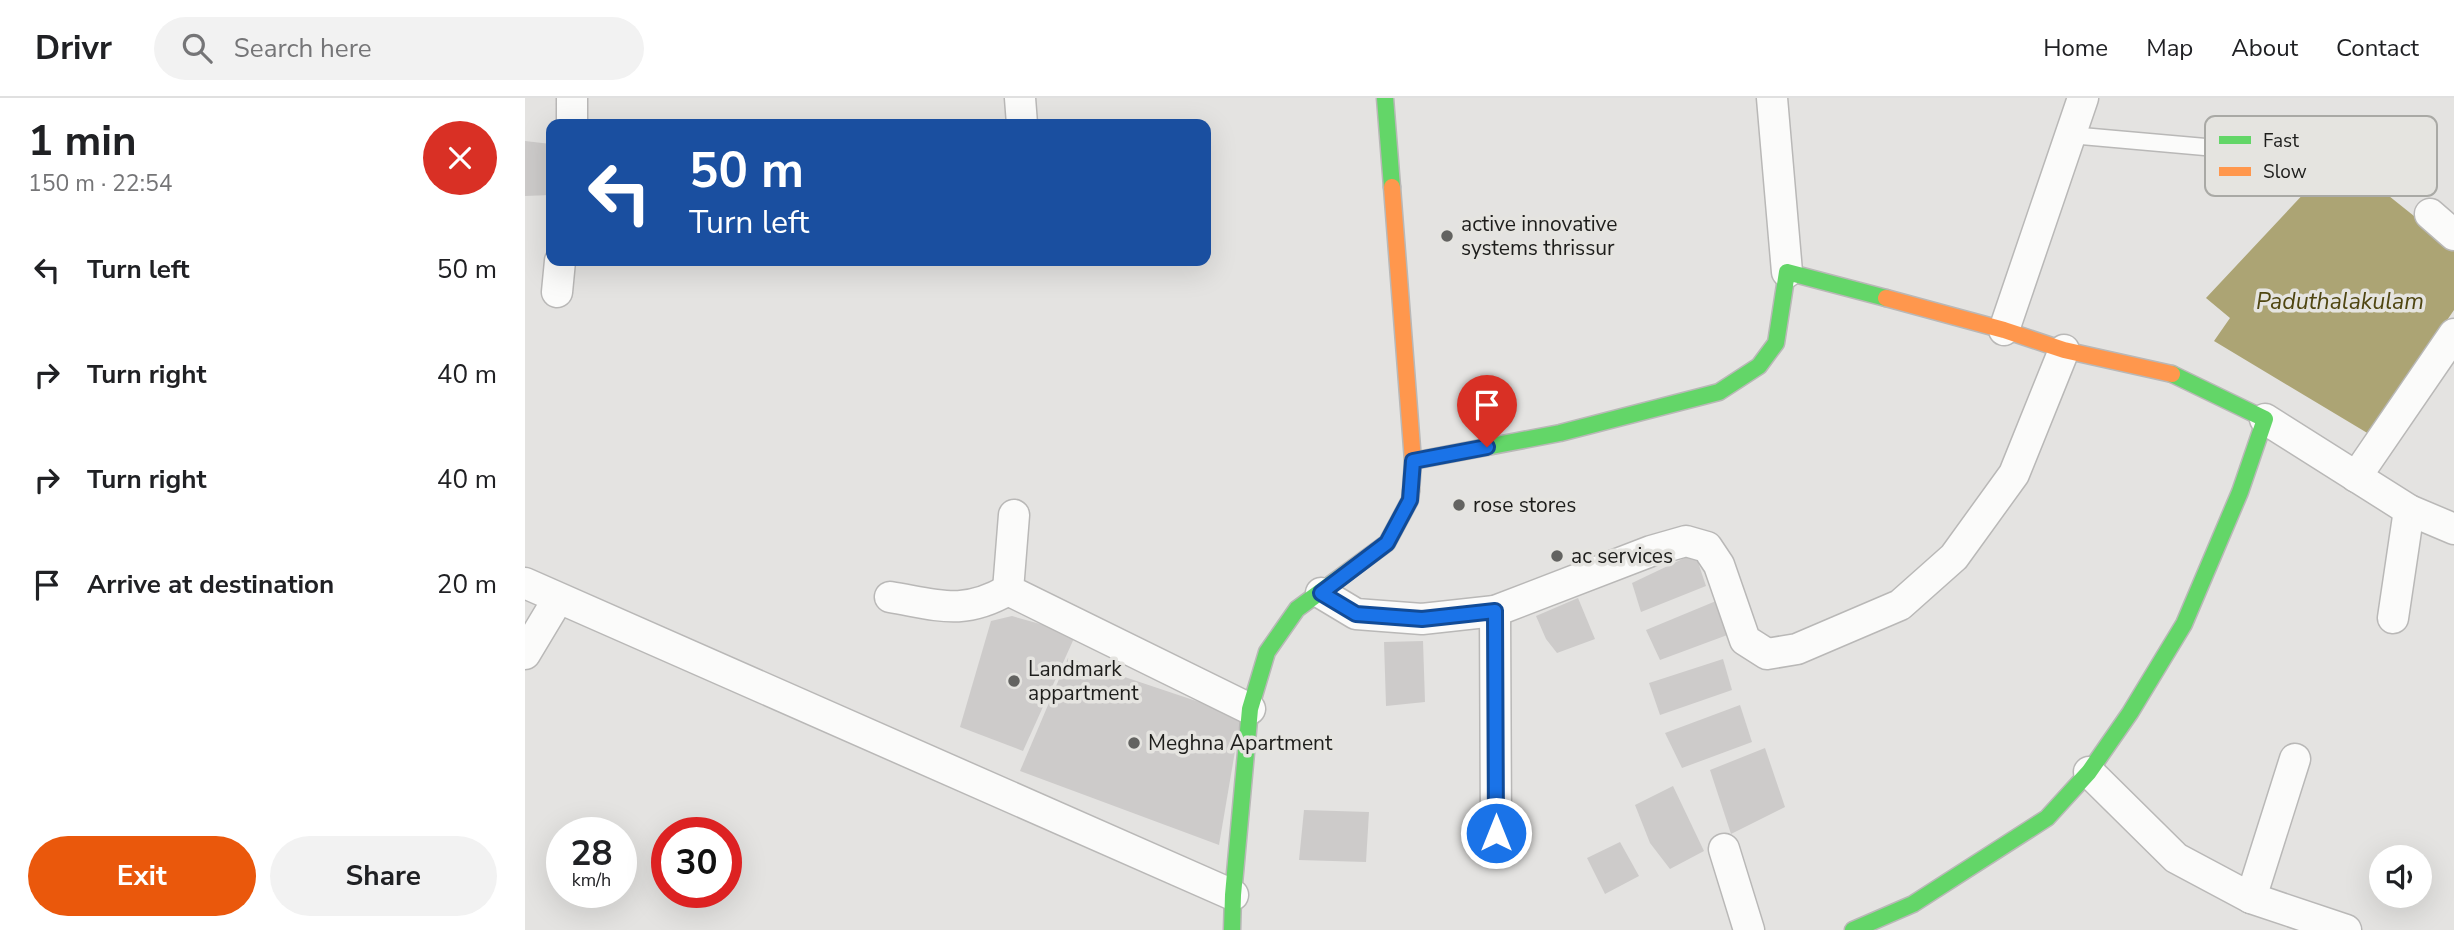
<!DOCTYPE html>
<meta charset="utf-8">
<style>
body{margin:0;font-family:"Nunito Sans",sans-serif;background:#f2f2f2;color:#202124;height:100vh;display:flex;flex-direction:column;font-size:26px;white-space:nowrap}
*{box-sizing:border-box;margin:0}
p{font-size:23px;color:#757577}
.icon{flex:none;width:38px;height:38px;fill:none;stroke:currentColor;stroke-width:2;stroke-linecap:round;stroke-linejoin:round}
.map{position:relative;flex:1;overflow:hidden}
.side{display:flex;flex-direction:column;background:#fff;width:525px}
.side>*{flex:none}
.banner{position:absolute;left:21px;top:21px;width:665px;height:147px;border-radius:14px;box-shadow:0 7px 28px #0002;background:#1a4fa0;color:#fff;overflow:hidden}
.buttons{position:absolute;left:1844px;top:747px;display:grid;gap:14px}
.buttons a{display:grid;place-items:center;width:63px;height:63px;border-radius:50%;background:#fff;box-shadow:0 7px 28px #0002;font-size:35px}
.speed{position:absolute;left:21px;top:719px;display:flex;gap:14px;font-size:35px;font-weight:700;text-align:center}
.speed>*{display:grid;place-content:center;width:91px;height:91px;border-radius:50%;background:#fff;box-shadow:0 7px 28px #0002;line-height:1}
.speed small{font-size:18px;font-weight:400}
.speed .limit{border:10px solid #d22;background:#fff;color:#111}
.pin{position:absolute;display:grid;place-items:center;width:60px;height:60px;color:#fff;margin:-72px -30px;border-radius:50% 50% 50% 0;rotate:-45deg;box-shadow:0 0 7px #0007}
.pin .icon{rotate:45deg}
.me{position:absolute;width:77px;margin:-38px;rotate:0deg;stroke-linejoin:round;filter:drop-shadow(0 0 5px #0008)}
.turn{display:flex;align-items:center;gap:24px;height:147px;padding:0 28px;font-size:32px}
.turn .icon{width:91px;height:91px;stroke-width:2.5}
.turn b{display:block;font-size:49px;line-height:60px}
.round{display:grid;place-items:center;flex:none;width:74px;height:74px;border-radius:37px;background:#f2f2f2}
.headline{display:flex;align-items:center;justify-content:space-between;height:119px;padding:0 28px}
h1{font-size:42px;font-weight:700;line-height:52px}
.action{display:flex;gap:14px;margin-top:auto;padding:14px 28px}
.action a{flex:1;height:80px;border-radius:42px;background:#ea580c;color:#fff;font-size:28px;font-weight:700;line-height:80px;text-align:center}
.action a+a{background:#f2f2f2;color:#202124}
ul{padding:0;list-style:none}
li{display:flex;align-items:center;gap:21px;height:105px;padding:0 28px}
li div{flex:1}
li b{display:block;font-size:26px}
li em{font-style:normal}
header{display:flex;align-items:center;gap:42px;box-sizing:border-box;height:98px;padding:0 35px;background:#fff;border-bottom:2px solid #e0e0e0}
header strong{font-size:33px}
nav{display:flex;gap:38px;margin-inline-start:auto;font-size:24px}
.search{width:490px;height:63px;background:#f2f2f2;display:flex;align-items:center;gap:18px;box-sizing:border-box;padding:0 24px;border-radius:38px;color:#757577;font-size:26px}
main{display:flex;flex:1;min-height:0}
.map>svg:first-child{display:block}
.water{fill:#aca474}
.building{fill:#cdcbca}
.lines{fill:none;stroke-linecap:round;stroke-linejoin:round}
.lane-casing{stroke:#b9b8b7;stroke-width:19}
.street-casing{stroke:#b9b8b7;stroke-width:33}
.fast-casing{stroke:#b9b8b7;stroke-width:19}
.slow-casing{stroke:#b9b8b7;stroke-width:19}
.lane{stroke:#fbfbfa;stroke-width:16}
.street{stroke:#fbfbfa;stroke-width:30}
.fast{stroke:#63d668;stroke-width:16}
.slow{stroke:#ff974d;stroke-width:16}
.route-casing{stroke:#114b97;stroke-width:18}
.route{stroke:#1a73e8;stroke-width:12}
.poi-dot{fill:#636361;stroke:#e5e4e0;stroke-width:2.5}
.labels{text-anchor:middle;stroke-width:7;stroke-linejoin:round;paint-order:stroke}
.poi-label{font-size:21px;fill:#1e1e1c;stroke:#e5e4e0;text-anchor:start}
.water-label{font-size:23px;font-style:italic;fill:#4f4611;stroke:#e5e4e0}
.key{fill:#e5e4e0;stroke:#a9a9a5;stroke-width:2}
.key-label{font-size:19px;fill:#1e1e1c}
</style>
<header>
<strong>Drivr</strong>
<div class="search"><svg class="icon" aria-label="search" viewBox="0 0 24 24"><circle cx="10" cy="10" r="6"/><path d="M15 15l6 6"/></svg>Search here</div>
<nav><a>Home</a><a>Map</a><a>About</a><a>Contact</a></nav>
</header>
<main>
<section class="side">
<div class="headline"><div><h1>1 min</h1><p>150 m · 22:54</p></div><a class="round" style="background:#d93025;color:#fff"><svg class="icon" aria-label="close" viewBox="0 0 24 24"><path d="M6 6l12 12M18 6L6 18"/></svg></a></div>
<ul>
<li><svg class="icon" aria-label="left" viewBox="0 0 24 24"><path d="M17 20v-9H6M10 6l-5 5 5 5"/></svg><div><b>Turn left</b></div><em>50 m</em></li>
<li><svg class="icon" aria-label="right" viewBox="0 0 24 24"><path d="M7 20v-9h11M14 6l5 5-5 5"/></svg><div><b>Turn right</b></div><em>40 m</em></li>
<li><svg class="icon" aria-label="right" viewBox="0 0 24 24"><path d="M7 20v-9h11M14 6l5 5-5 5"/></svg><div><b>Turn right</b></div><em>40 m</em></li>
<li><svg class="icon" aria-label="arrive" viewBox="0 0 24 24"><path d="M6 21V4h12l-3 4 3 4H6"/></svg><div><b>Arrive at destination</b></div><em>20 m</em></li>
</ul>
<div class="action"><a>Exit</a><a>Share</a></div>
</section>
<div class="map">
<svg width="1929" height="832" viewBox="0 0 1929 832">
<rect width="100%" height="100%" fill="#e4e3e1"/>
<!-- water -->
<path class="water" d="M1814 58 1929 150V212L1844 336 1689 243 1705 220 1681 200Z"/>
<!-- building -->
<g class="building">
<path d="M0 43 26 46V97L0 98Z"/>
<path d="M1170 455 1181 488 1116 514 1107 485Z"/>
<path d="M1053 500 1070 541 1032 555 1021 541 1011 518Z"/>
<path d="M1191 503 1205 536 1135 562 1121 532Z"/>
<path d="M487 518 551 536 498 653 435 629 466 523Z"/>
<path d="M898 543 900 604 861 608 859 544Z"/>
<path d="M543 560 716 618 694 747 495 673Z"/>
<path d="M1198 561 1207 592 1135 617 1124 585Z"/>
<path d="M1215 607 1227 644 1157 670 1140 635Z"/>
<path d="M1240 650 1260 709 1206 736 1185 672Z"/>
<path d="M1148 688 1179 753 1145 771 1125 745 1110 707Z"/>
<path d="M779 712 844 714 841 764 774 762Z"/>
<path d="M1095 744 1114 778 1080 796 1062 760Z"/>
</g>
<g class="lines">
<!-- lane casing -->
<g class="lane-casing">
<path id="lane" d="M1545 37 1781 58"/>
</g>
<!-- street casing -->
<g class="street-casing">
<g id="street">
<path d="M495 0 497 26"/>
<path d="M1247 0 1262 174"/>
<path d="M47 26V0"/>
<path d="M1905 116 1929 137"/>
<path d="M32 194 35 163"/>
<path d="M1479 232 1558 0"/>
<path d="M1740 321 1884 412 1929 431"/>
<path d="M1831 379 1929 236"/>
<path d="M489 417 483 492 725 611"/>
<path d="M0 485 708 797"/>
<path d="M796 495 831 516 897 521 970 513 1126 453 1161 443 1182 449 1194 467 1220 542 1242 556 1272 551 1375 507 1429 459 1489 376 1539 252"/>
<path d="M365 499C413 507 438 518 483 492"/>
<path d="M970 513 971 735"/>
<path d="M1868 520 1884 412"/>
<path d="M0 556 33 501"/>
<path d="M1564 674 1651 760 1726 800 1821 832"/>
<path d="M1199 751 1224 832"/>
<path d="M1726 800 1770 661"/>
</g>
</g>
<!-- fast casing -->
<g class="fast-casing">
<g id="fast">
<path d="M860 0 867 89"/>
<path d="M888 363 1035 335 1194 294 1234 268 1251 245 1262 174 1361 200"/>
<path d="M707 832 708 797 725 611 742 554 772 511 862 445 885 402 886 393"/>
<path d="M1328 832 1388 806 1522 720 1564 674 1605 615 1659 526 1715 394 1740 321 1647 276"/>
</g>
</g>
<!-- slow casing -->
<g class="slow-casing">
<g id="slow">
<path d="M867 89 888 363 886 393"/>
<path d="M1361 200 1479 232 1539 252 1647 276"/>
</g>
</g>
<!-- lane -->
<use href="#lane" class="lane"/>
<!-- street -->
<use href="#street" class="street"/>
<!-- fast -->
<use href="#fast" class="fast"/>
<!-- slow -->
<use href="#slow" class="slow"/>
</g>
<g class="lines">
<!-- route casing -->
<g class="route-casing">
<path id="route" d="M962 349 888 363 885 402 862 445 796 495 831 516 897 521 970 513 971 735"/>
</g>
<!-- route -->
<use href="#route" class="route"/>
</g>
<!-- markers -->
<g class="poi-dot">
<circle cx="922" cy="138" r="7"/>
<circle cx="934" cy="407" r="7"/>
<circle cx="1032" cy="458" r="7"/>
<circle cx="489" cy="583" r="7"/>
<circle cx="609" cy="645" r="7"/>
</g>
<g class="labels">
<!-- poi labels -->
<g class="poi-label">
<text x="936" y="133">active innovative<tspan x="936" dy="24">systems thrissur</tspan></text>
<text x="948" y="414">rose stores</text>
<text x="1046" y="465">ac services</text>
<text x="503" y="578">Landmark<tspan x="503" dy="24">appartment</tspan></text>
<text x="623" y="652">Meghna Apartment</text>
</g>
<!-- water labels -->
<g class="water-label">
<text x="1815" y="211">Paduthalakulam</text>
</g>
</g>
<!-- legend -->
<rect x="1680" y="18" width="232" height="80" rx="10" class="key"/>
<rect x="1694" y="38" width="32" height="8" fill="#63d668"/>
<rect x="1694" y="69" width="32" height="9" fill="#ff974d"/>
<g class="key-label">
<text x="1738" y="49">Fast</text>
<text x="1738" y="80">Slow</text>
</g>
</svg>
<div class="buttons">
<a><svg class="icon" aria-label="sound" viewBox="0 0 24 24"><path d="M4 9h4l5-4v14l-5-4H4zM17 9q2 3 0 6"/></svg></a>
</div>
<div class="speed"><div>28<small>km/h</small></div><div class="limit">30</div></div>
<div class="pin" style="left:962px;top:349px;background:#d93025"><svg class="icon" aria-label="arrive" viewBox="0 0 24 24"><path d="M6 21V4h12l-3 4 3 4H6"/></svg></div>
<svg class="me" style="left:971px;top:735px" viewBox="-20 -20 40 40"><circle r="17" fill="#1a73e8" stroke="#fff" stroke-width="3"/><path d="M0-11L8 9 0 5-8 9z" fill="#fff"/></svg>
<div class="banner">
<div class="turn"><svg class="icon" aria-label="left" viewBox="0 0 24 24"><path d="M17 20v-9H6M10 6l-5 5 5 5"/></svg><div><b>50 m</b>Turn left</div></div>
</div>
</div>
</main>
